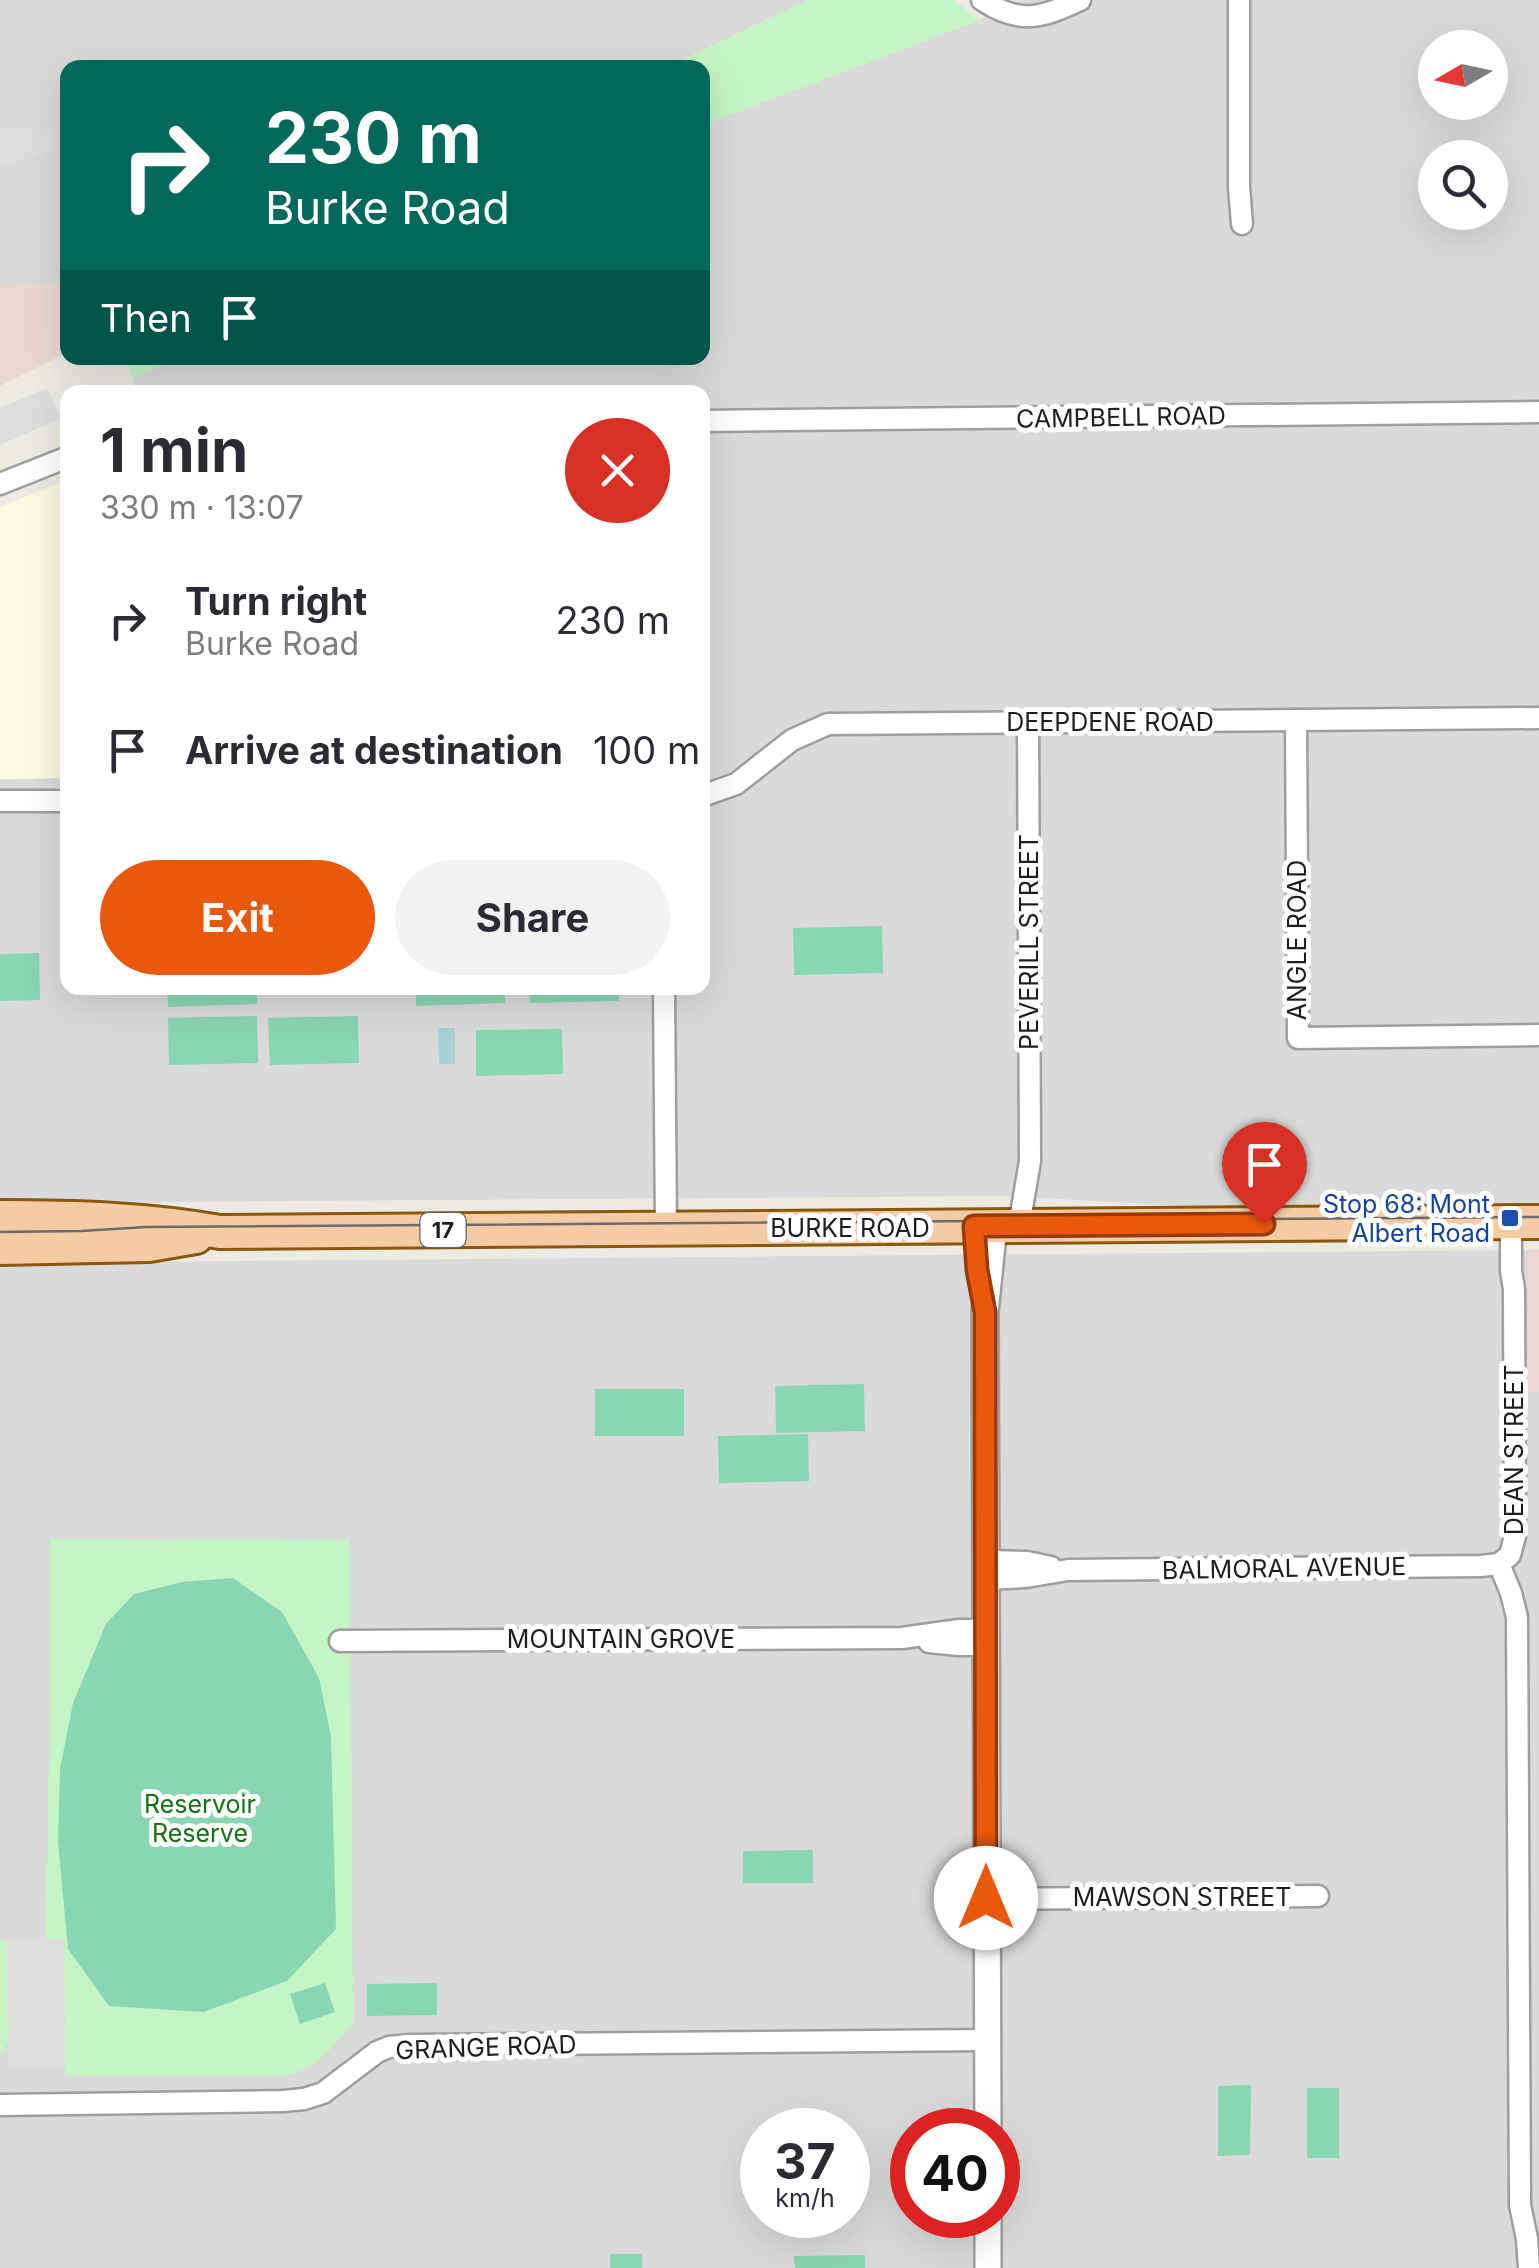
<!DOCTYPE html>
<meta charset="utf-8">
<style>
body{margin:0;font-family:Inter,sans-serif;background:#f2f2f3;color:#2b2b33;height:100vh;display:flex;flex-direction:column;font-size:38px;white-space:nowrap}
*{box-sizing:border-box;margin:0}
p{font-size:32px;color:#7c7c81}
.icon{flex:none;width:55px;height:55px;fill:none;stroke:currentColor;stroke-width:2;stroke-linecap:round;stroke-linejoin:round}
.map{position:relative;flex:1;overflow:hidden}
.side{position:absolute;left:60px;top:385px;width:650px;height:610px;display:flex;flex-direction:column;background:#fff;border-radius:20px;box-shadow:0 10px 40px #0002}
.side>*{flex:none}
.top-card{position:absolute;left:60px;top:60px;width:650px;height:305px;border-radius:20px;box-shadow:0 10px 40px #0002;background:#00695c;color:#fff;overflow:hidden}
.needle{width:65px;rotate:261deg}
.buttons{position:absolute;left:1418px;top:30px;display:grid;gap:20px}
.buttons a{display:grid;place-items:center;width:90px;height:90px;border-radius:50%;background:#fff;box-shadow:0 10px 40px #0002;font-size:50px}
.speed{position:absolute;left:740px;top:2108px;display:flex;gap:20px;font-size:50px;font-weight:700;text-align:center}
.speed>*{display:grid;place-content:center;width:130px;height:130px;border-radius:50%;background:#fff;box-shadow:0 10px 40px #0002;line-height:1}
.speed small{font-size:25px;font-weight:400}
.speed .limit{border:15px solid #d22;background:#fff;color:#111}
.pin{position:absolute;display:grid;place-items:center;width:85px;height:85px;color:#fff;margin:-102px -42px;border-radius:50% 50% 50% 0;rotate:-45deg;box-shadow:0 0 10px #0007}
.pin .icon{rotate:45deg}
.me{position:absolute;width:110px;margin:-55px;rotate:0deg;stroke-linejoin:round;filter:drop-shadow(0 0 8px #0008)}
.turn{display:flex;align-items:center;gap:35px;height:210px;padding:0 40px;font-size:45px}
.turn .icon{width:130px;height:130px;stroke-width:2.5}
.turn b{display:block;font-size:70px;line-height:85px}
.then{display:flex;align-items:center;height:95px;padding:0 40px;background:#0003;gap:20px;font-size:38px}
.round{display:grid;place-items:center;flex:none;width:105px;height:105px;border-radius:52px;background:#f2f2f3}
.headline{display:flex;align-items:center;justify-content:space-between;height:170px;padding:0 40px}
h1{font-size:60px;font-weight:700;line-height:75px}
.action{display:flex;gap:20px;margin-top:auto;padding:20px 40px}
.action a{flex:1;height:115px;border-radius:60px;background:#ea580c;color:#fff;font-size:40px;font-weight:700;line-height:115px;text-align:center}
.action a+a{background:#f2f2f3;color:#2b2b33}
ul{padding:0;list-style:none}
li{display:flex;align-items:center;gap:30px;height:130px;padding:0 40px}
li div{flex:1}
li b{display:block;font-size:38px}
li em{font-style:normal}
.map>svg:first-child{display:block}
.residential{fill:#dbdada;fill-rule:evenodd}
.commercial{fill:#edd5d5}
.education{fill:#fcfadf}
.park{fill:#c5f4c5}
.pitch{fill:#89d6b3}
.parking{fill:#ddd}
.water{fill:#a8d0d7}
.lines{fill:none;stroke-linecap:round;stroke-linejoin:round}
.minor-casing{stroke:#9e9e9e;stroke-width:25}
.tertiary-casing{stroke:#9e9e9e;stroke-width:30}
.primary-casing{stroke:#89580e;stroke-width:38}
.minor{stroke:#fff;stroke-width:20}
.tertiary{stroke:#fff;stroke-width:25}
.primary{stroke:#f3cba4;stroke-width:32}
.tram{stroke:#6b6b6b;stroke-width:2.5}
.route-casing{stroke:#983908;stroke-width:25}
.route{stroke:#ea580c;stroke-width:18}
.transit-dot{fill:#1a4fb4;stroke:#fff;stroke-width:4}
.labels{text-anchor:middle;stroke-width:10;stroke-linejoin:round;paint-order:stroke}
.shield{fill:#fff;stroke:#616161;stroke-width:2.5}
.shield-label{font-size:22px;font-weight:bold;fill:#1d1d1d}
.street-label{font-size:25px;fill:#1d1d1d;stroke:#fff}
.transit-label{font-size:25px;fill:#164399;stroke:#fff;text-anchor:end}
.park-label{font-size:25px;fill:#157117;stroke:#fff}
</style>
<div class="map">
<svg width="1539" height="2268" viewBox="0 0 1539 2268">
<rect width="100%" height="100%" fill="#edeae4"/>
<!-- residential -->
<g class="residential">
<path d="M0 0H808L667 67 68 68 67 284 0 285Z"/>
<path d="M1021 0H1539V1207L1262 1210 1004 1196 166 1202 0 1207V779L67 778 68 988H702V392H133V378L176 358H702L703 125 980 20ZM1435 48H1490V102H1435ZM1435 158H1490V212H1435Z"/>
<path d="M1528 1250V1390H1539V2268H0V1263ZM762 2130H848V2215H762ZM912 2130H998V2215H912Z"/>
</g>
<!-- commercial -->
<g class="commercial">
<path d="M68 284 67 353 0 386V285Z"/>
<path d="M1528 1250H1539V1390L1528 1391Z"/>
</g>
<!-- education -->
<path class="education" d="M67 480V778L0 779V507Z"/>
<!-- park -->
<g class="park">
<path d="M808 0H953L980 20 703 125 702 68 667 67Z"/>
<path d="M126 358H176L133 378Z"/>
<path d="M50 1539 350 1540 353 2023C330 2049 316 2073 279 2076H65L64 1940 46 1939 50 1697Z"/>
<path d="M0 1940H7L8 2043 0 2056Z"/>
</g>
<!-- pitch -->
<g class="pitch">
<path d="M882 926 883 973 794 975 793 928Z"/>
<path d="M39 953 40 1000 0 1001V954Z"/>
<path d="M167 988H257V1004L168 1007Z"/>
<path d="M416 988H505V1003L416 1006Z"/>
<path d="M529 988H619V1001L530 1003Z"/>
<path d="M257 1016 258 1063 169 1065 168 1018Z"/>
<path d="M358 1016 359 1063 270 1065 268 1018Z"/>
<path d="M562 1029 563 1074 476 1076V1030Z"/>
<path d="M864 1384 865 1431 776 1433 775 1386Z"/>
<rect x="595" y="1389" width="89" height="47"/>
<path d="M808 1434 809 1481 719 1483 718 1436Z"/>
<path d="M233 1578 282 1612 319 1678 331 1737 336 1929 287 1981 204 2012 109 2006 68 1949 58 1841 60 1769 73 1703 106 1624 134 1594 182 1582Z"/>
<path d="M813 1850V1883H743V1851Z"/>
<path d="M325 1983 335 2012 300 2024 290 1994Z"/>
<path d="M437 1983V2015L367 2016V1984Z"/>
<path d="M1251 2085 1250 2155 1218 2156V2086Z"/>
<rect x="1307" y="2088" width="32" height="70"/>
<rect x="610" y="2254" width="32" height="14"/>
<path d="M865 2255V2268H795L794 2256Z"/>
</g>
<!-- parking -->
<g class="parking">
<path d="M0 129H54V151L0 167Z"/>
<path d="M47 388 61 418 0 445V408Z"/>
<path d="M64 1939 65 2066 8 2067 7 1940Z"/>
</g>
<!-- water -->
<path class="water" d="M438 1028H455V1064H439Z"/>
<g class="lines">
<!-- minor casing -->
<g class="minor-casing">
<g id="minor">
<path d="M982 0C1020 25 1042 18 1080 0"/>
<path d="M1239 0V187L1242 224"/>
<path d="M702 421 1539 412"/>
<path d="M0 484 68 457"/>
<path d="M1296 720 1298 1038 1539 1035"/>
<path d="M702 796 736 784 792 740 828 724 1539 718"/>
<path d="M0 801H68"/>
<path d="M664 988 666 1229"/>
<path d="M1511 1222V1271L1514 1289 1515 1536 1510 1555 1499 1564 1511 1593 1517 1617 1520 2205 1527 2239 1529 2268"/>
<path d="M1019 1226 1030 1161 1028 722"/>
<path d="M986 1561 1027 1562 1051 1567"/>
<path d="M986 1579 1026 1577 1068 1570 1481 1566 1499 1564"/>
<path d="M340 1641 902 1638 959 1630H985"/>
<path d="M929 1642 959 1645H985"/>
<path d="M986 1899 1318 1896"/>
<path d="M0 2105 283 2101 304 2099 323 2093 377 2052 389 2047 410 2045 987 2040"/>
</g>
</g>
<!-- tertiary casing -->
<g class="tertiary-casing">
<g id="tertiary">
<path d="M988 2130 985 1312 994 1226"/>
<path d="M988 2215V2268"/>
</g>
</g>
<!-- primary casing -->
<g class="primary-casing">
<g id="primary">
<path d="M0 1217C75 1217 147 1219 220 1232L1539 1222"/>
<path d="M0 1248 149 1245 196 1237"/>
</g>
</g>
<!-- minor -->
<use href="#minor" class="minor"/>
<!-- tertiary -->
<use href="#tertiary" class="tertiary"/>
<!-- primary -->
<use href="#primary" class="primary"/>
<!-- tram -->
<path class="tram" d="M0 1232 81 1231 146 1227 1539 1217"/>
</g>
<g class="lines">
<!-- route casing -->
<g class="route-casing">
<path id="route" d="M986 1898 985 1312 977 1270 974 1226 1264 1224"/>
</g>
<!-- route -->
<use href="#route" class="route"/>
</g>
<!-- markers -->
<rect class="transit-dot" x="1500" y="1208" width="20" height="20" rx="5"/>
<g class="labels">
<!-- shield labels -->
<rect class="shield" x="420.5" y="1213" width="45" height="34" rx="8"/>
<g class="shield-label">
<text x="443" y="1238">17</text>
</g>
<!-- street labels -->
<g class="street-label">
<text transform="translate(1121 417) rotate(-1)" y="9">CAMPBELL ROAD</text>
<text x="1110" y="731">DEEPDENE ROAD</text>
<text transform="translate(1297 940) rotate(-90)" y="9">ANGLE ROAD</text>
<text transform="translate(1029 942) rotate(-90)" y="9">PEVERILL STREET</text>
<text x="850" y="1237">BURKE ROAD</text>
<text transform="translate(1514 1450) rotate(-90)" y="9">DEAN STREET</text>
<text transform="translate(1284 1568) rotate(-1)" y="9">BALMORAL AVENUE</text>
<text x="621" y="1648">MOUNTAIN GROVE</text>
<text x="1182" y="1906">MAWSON STREET</text>
<text transform="translate(486 2047) rotate(-2)" y="9">GRANGE ROAD</text>
</g>
<!-- transit labels -->
<g class="transit-label">
<text x="1490" y="1213">Stop 68: Mont<tspan x="1490" dy="29">Albert Road</tspan></text>
</g>
<!-- park labels -->
<g class="park-label">
<text x="200" y="1813">Reservoir<tspan x="200" dy="29">Reserve</tspan></text>
</g>
</g>
</svg>
<div class="buttons">
<a><svg class="needle" viewBox="-14 -14 28 28"><path d="M0-13l5 13h-10z" fill="#e53935"/><path d="M0 13l5-13h-10z" fill="#7c7c81"/></svg></a>
<a><svg class="icon" aria-label="search" viewBox="0 0 24 24"><circle cx="10" cy="10" r="6"/><path d="M15 15l6 6"/></svg></a>
</div>
<div class="speed"><div>37<small>km/h</small></div><div class="limit">40</div></div>
<div class="pin" style="left:1264px;top:1224px;background:#d93025"><svg class="icon" aria-label="arrive" viewBox="0 0 24 24"><path d="M6 21V4h12l-3 4 3 4H6"/></svg></div>
<svg class="me" style="left:986px;top:1898px" viewBox="-20 -20 40 40"><circle r="19" fill="#fff"/><path d="M0-13L10 11 0 6-10 11z" fill="#ea580c"/></svg>
<div class="top-card">
<div class="turn"><svg class="icon" aria-label="right" viewBox="0 0 24 24"><path d="M7 20v-9h11M14 6l5 5-5 5"/></svg><div><b>230 m</b>Burke Road</div></div>
<div class="then">Then<svg class="icon" aria-label="arrive" viewBox="0 0 24 24"><path d="M6 21V4h12l-3 4 3 4H6"/></svg></div>
</div>
<section class="side">
<div class="headline"><div><h1>1 min</h1><p>330 m · 13:07</p></div><a class="round" style="background:#d93025;color:#fff"><svg class="icon" aria-label="close" viewBox="0 0 24 24"><path d="M6 6l12 12M18 6L6 18"/></svg></a></div>
<ul>
<li><svg class="icon" aria-label="right" viewBox="0 0 24 24"><path d="M7 20v-9h11M14 6l5 5-5 5"/></svg><div><b>Turn right</b><p>Burke Road</p></div><em>230 m</em></li>
<li><svg class="icon" aria-label="arrive" viewBox="0 0 24 24"><path d="M6 21V4h12l-3 4 3 4H6"/></svg><div><b>Arrive at destination</b></div><em>100 m</em></li>
</ul>
<div class="action"><a>Exit</a><a>Share</a></div>
</section>
</div>
